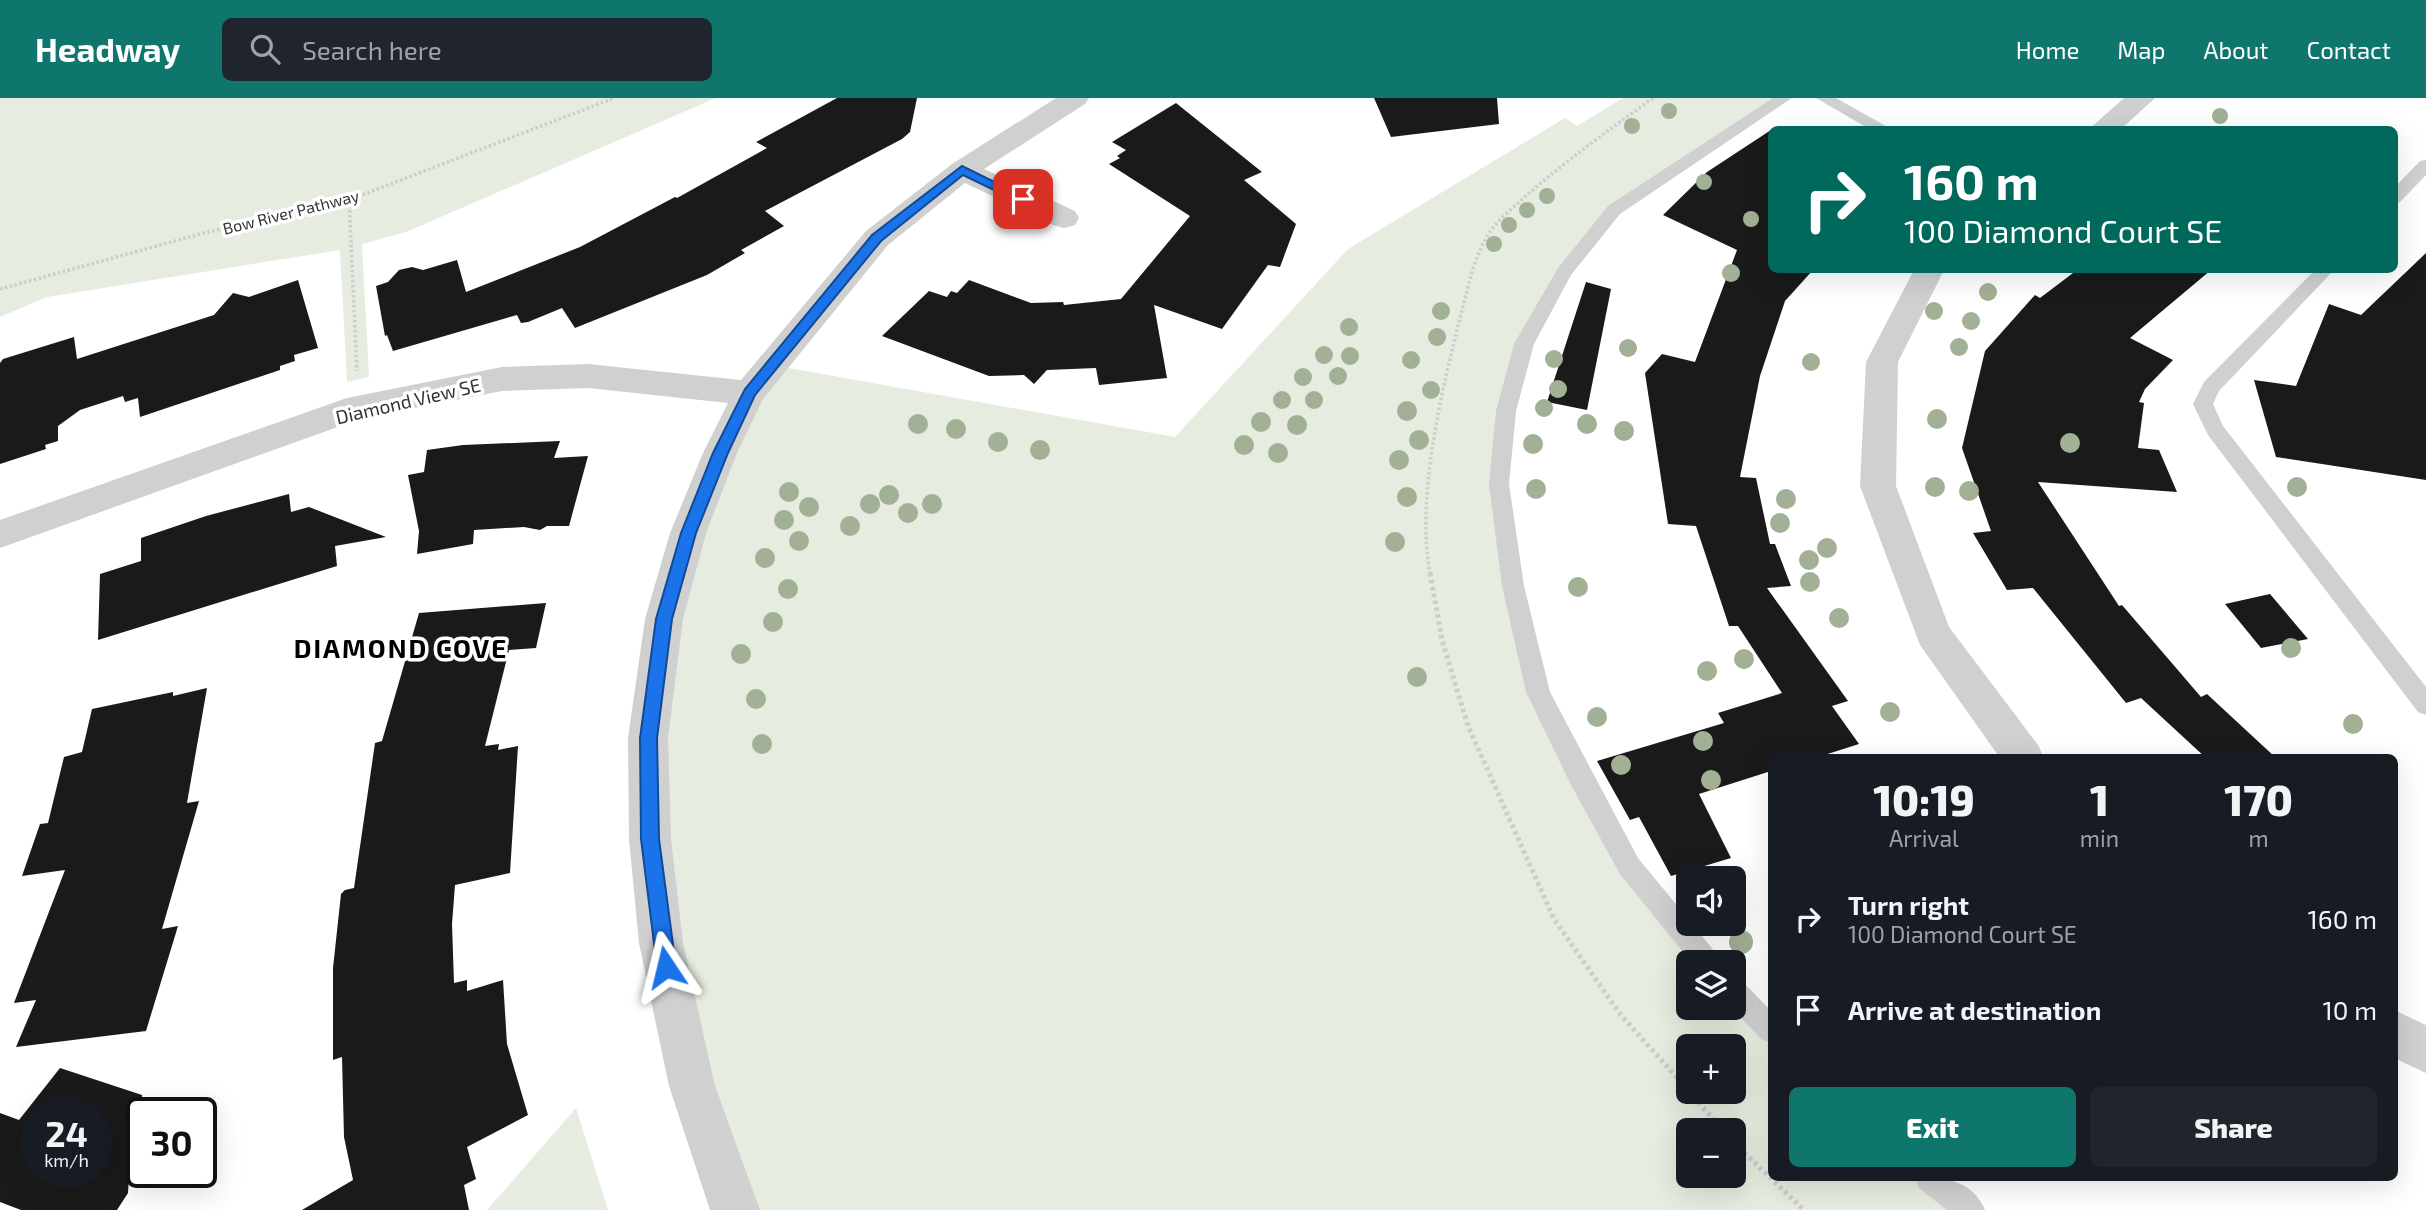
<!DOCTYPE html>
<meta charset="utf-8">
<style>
body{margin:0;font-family:"Exo 2",sans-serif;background:#20242c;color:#f1f3f6;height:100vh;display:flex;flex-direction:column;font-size:26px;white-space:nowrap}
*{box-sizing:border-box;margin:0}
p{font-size:23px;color:#9ea1a6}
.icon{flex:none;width:38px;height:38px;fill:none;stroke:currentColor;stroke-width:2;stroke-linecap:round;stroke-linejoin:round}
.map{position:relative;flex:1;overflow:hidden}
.panel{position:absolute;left:1768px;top:656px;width:630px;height:427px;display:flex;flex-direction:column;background:#171b24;border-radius:10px;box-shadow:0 7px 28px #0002}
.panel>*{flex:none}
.guide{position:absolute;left:1768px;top:28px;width:630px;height:147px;border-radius:10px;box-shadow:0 7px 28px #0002;background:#00695c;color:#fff;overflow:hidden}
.controls{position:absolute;left:1676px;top:768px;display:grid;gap:14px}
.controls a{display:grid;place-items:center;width:70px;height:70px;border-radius:10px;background:#171b24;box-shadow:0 7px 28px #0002;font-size:35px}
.speed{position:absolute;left:21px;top:999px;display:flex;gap:14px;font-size:35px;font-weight:700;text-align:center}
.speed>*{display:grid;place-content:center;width:91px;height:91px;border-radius:50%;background:#171b24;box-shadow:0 7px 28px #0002;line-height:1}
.speed small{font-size:18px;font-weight:400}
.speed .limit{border:4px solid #111;border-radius:10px;background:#fff;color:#111}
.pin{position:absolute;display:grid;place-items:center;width:60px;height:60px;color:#fff;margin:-30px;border-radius:14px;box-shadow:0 4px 10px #0006}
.me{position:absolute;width:77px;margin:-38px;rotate:350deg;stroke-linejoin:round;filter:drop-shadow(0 0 5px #0008)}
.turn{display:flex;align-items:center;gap:24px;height:147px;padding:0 21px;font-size:32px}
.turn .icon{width:91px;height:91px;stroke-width:2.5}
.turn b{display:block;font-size:49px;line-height:60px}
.eta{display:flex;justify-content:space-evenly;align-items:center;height:119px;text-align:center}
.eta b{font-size:42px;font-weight:800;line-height:49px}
.button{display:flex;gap:14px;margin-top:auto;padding:14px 21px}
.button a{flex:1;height:80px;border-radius:10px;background:#0f766e;color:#fff;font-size:28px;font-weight:800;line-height:80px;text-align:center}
.button a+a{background:#20242c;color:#f1f3f6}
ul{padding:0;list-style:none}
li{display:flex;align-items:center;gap:21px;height:91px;padding:0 21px}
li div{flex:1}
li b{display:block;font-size:26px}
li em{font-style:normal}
header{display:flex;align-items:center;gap:42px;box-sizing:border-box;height:98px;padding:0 35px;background:#0f766e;color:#fff}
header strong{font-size:33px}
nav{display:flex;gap:38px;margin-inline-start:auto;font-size:24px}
.search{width:490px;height:63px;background:#20242c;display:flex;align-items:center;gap:18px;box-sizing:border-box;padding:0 24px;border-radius:10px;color:#9ea1a6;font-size:26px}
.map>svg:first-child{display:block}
.green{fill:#e6ecdf;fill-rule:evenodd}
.building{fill:#1a1a1a;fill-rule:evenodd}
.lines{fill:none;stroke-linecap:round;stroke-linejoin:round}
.path-far1{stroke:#cdcdcd;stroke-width:3.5;stroke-dasharray:2.5 2.5;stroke-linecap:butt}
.path{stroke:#cdcdcd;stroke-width:5;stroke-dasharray:3.5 3.5;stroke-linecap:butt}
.service{fill:#d0d0d0;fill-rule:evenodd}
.minor{fill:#d0d0d0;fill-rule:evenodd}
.tree{fill:#a2b095}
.route{fill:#1a73e8;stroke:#114b97;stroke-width:2}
.labels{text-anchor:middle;stroke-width:7;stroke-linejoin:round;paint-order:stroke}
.far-street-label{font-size:16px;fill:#333;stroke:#fff}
.street-label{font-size:19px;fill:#333;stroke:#fff}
.district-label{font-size:26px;font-weight:bold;letter-spacing:2px;fill:#000;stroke:#fff}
</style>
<header>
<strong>Headway</strong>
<div class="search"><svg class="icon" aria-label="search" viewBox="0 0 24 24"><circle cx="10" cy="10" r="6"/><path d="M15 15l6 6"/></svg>Search here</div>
<nav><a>Home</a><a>Map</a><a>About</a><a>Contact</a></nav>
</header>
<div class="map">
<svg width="2426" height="1112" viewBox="0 0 2426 1112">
<rect width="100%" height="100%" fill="#fff"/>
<!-- green -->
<g class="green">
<path d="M0 0H716L406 134 362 146 369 279 347 284 340 152 47 199 0 219Z"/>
<path d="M1623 0H1784L1614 112 1525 246 1499 386 1538 594 1629 768 1707 864H1689V910H1734L1771 932V1080H1929L1970 1112H735L661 845 664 521 772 267 1175 339 1348 151 1565 20 1577 28ZM1689 948H1734V994H1689ZM1689 1032H1734V1078H1689Z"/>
<path d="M576 1010 608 1112H487Z"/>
</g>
<!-- building -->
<g class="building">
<path d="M837 0H917L910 34 902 41 765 113 784 128 741 152 745 155 707 177 575 230 562 210 528 224 521 225 517 217 393 253 387 237 385 238 376 188 388 184 399 172 412 169 423 172 457 162 466 194 580 149 675 99 677 100 767 50 756 44Z"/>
<path d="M1374 0H1497L1499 26 1391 39Z"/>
<path d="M1176 5 1262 74 1244 82 1296 126 1280 169 1268 167 1222 231 1154 207 1167 280 1099 287 1096 270 1047 272 1034 286 1024 277 989 278 882 238 929 193 947 199 951 193 957 195 969 182 1031 205 1063 204 1064 207 1121 201 1190 118 1109 66 1120 60 1117 58 1126 52 1112 44Z"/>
<path d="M1771 32V172H1813L1785 203 1760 278 1740 379 1756 380 1770 446H1775L1791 488 1767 490 1848 603 1832 608 1859 646 1815 660H1771V673L1699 696 1731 760 1671 778 1639 719 1630 722 1597 663 1724 625 1718 615 1782 595 1738 528H1729L1696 428 1668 426 1645 275 1662 256 1695 264 1737 152 1663 117 1707 74Z"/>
<path d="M2426 155V382L2276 359 2254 282 2296 288 2329 206 2361 217Z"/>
<path d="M2077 172H2211L2130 240 2173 262 2145 291 2139 304 2144 305 2138 350 2159 352 2177 394 2038 384 2119 508 2122 507 2201 599 2207 596 2276 660H2206L2141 600 2126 605 2033 490 2007 492 1973 435 1991 433 1962 350 1985 253 2035 197 2040 200Z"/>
<path d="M298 182 318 250 294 257 295 263 280 268V272L140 319 138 300 125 304 123 298 80 312 58 328V343L45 347 46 351 0 366V265L3 261 74 239 77 261 214 217 233 195 249 199Z"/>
<path d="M1586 184 1611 191 1587 312 1547 304Z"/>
<path d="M560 343 554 360 588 358 569 428H547L540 432 524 429 474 432 473 446 417 456 419 433 408 377 424 374 427 352 463 347Z"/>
<path d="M289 396 291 414 309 409 386 439 335 448 337 468 98 542 100 476 141 463V440L206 418Z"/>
<path d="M2270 496 2308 541 2261 550 2225 506Z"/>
<path d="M546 505 536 550 509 552 485 648 499 646 498 652 518 648 510 775 455 787 452 826 454 885 467 882V893L503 882 507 946 528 1017 467 1049 476 1081 464 1087 469 1112H302L353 1082 344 1039 342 959 333 962V870L341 796 345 792 354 790 375 645 382 643 419 515Z"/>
<path d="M207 590 187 705 199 703 162 831 178 828 146 933 16 949 36 902 14 905 65 772 22 778 40 726 48 725 64 659 82 654 92 611 173 594V598Z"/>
<path d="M60 970 142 997V1059L129 1079 128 1095 117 1112H21L0 1104V1015L19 1022ZM37 1015H96V1074H37Z"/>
</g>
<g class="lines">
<!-- path-far1 -->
<g class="path-far1">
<path d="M349 102 357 273"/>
<path d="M0 191 204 135 349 102 614 0"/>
<path d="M1430 476C1416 399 1441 296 1460 220 1467 195 1472 166 1484 144 1493 125 1512 111 1527 97 1567 62 1610 31 1653 0"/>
</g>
<!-- path -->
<g class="path">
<path d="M1430 475 1442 542 1468 628 1554 821 1620 916 1689 993"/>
<path d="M1689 994 1723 1032"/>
<path d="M1734 1045 1804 1112"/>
</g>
<!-- service -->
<g class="service">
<path d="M1773 0H1792L1620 116 1571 177 1534 246 1516 313 1509 386 1524 488 1550 594 1638 760 1689 822V826H1692L1716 855 1720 864H1691L1620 776 1571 687 1526 594 1502 488 1489 386 1496 313 1514 246 1558 170 1608 108Z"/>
<path d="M1816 0H1836L1893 32H1871Z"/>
<path d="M2426 62V77L2400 104 2394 106V90L2420 63Z"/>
<path d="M2315 172H2334L2219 293 2213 306 2223 328 2426 589V617L2418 614 2208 337 2193 306 2204 284Z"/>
<path d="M1734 880 1743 884 1771 913V945L1761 941 1732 910H1734Z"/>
<path d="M1915 1080C1944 1080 1971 1080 1985 1112H1947L1919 1090Z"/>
</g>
<!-- minor -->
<g class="minor">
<path d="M1056 0H1089L1085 6 984 71 1075 113 1079 120 1075 127 1064 130 1053 127 965 85 888 147 763 301 737 355 706 435 683 521 668 640 671 741 683 845 715 988 760 1112H710L669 988 639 845 629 741 628 640 645 521 670 435 703 355 728 305 588 290 502 293 363 320 0 450V422L347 300 502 269 588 266 741 282 866 133 952 66Z"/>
<path d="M2124 0H2155L2120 32H2088Z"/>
<path d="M1914 172H1944L1898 264 1896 388 1949 529 2038 647 2044 660H2000L1920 547 1860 388 1866 264Z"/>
<path d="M2394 912 2426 927V975L2394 960Z"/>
</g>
</g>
<!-- trees -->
<g class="tree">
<circle cx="1669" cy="13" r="8"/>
<circle cx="2220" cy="18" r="8"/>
<circle cx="1632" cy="28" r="8"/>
<circle cx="1704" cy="84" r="8"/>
<circle cx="1547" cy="98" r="8"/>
<circle cx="1527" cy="112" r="8"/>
<circle cx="1751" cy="121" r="8"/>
<circle cx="1509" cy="127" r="8"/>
<circle cx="1494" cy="146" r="8"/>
<circle cx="1731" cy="175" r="9"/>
<circle cx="1988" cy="194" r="9"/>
<circle cx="1441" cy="213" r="9"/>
<circle cx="1934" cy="213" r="9"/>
<circle cx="1971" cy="223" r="9"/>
<circle cx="1349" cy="229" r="9"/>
<circle cx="1437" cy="239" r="9"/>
<circle cx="1959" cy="249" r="9"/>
<circle cx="1628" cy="250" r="9"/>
<circle cx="1324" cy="257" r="9"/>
<circle cx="1350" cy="258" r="9"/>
<circle cx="1554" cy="261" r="9"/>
<circle cx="1411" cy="262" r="9"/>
<circle cx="1811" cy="264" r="9"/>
<circle cx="1338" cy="278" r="9"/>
<circle cx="1303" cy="279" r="9"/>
<circle cx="1558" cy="291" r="9"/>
<circle cx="1431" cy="292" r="9"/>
<circle cx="1282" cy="302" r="9"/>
<circle cx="1314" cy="302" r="9"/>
<circle cx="1544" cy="310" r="9"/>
<circle cx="1407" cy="313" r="10"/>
<circle cx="1937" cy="321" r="10"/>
<circle cx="1261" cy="324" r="10"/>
<circle cx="918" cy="326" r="10"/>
<circle cx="1587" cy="326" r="10"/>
<circle cx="1297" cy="327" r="10"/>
<circle cx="956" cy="331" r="10"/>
<circle cx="1624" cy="333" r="10"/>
<circle cx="1419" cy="342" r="10"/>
<circle cx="998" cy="344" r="10"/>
<circle cx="2070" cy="345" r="10"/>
<circle cx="1533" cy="346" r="10"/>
<circle cx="1244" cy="347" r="10"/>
<circle cx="1040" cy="352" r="10"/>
<circle cx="1278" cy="355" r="10"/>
<circle cx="1399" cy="362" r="10"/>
<circle cx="1935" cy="389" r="10"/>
<circle cx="2297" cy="389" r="10"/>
<circle cx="1536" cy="391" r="10"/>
<circle cx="1969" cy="393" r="10"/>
<circle cx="789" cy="394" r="10"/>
<circle cx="889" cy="397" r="10"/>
<circle cx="1407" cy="399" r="10"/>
<circle cx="1786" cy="401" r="10"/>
<circle cx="870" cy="406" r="10"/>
<circle cx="932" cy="406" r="10"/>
<circle cx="809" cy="409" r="10"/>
<circle cx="908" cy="415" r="10"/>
<circle cx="784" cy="422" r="10"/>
<circle cx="1780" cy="425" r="10"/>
<circle cx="850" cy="428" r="10"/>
<circle cx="799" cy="443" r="10"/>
<circle cx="1395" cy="444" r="10"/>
<circle cx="1827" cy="450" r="10"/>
<circle cx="765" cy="460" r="10"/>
<circle cx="1809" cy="462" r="10"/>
<circle cx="1810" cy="484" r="10"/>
<circle cx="1578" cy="489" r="10"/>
<circle cx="788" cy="491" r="10"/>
<circle cx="1839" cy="520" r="10"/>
<circle cx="773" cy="524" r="10"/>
<circle cx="2291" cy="550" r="10"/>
<circle cx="741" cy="556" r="10"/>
<circle cx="1744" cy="561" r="10"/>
<circle cx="1707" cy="573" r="10"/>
<circle cx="1417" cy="579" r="10"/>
<circle cx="756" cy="601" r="10"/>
<circle cx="1890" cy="614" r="10"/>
<circle cx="1597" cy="619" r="10"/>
<circle cx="2353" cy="626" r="10"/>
<circle cx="1703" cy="643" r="10"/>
<circle cx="762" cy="646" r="10"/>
<circle cx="1621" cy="667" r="10"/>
<circle cx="1711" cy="682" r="10"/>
<circle cx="1741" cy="844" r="12"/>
</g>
<!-- route -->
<path class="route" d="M962 68 1029 101 1028 104H1019L963 77 881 143 755 297 728 355 696 435 672 521 657 640 659 741 676 869 673 875 666 878 660 875 657 869 641 741 640 640 656 521 681 435 713 355 745 291 872 137Z"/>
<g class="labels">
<!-- far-street labels -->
<g class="far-street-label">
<text transform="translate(291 114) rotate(-14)" y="6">Bow River Pathway</text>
</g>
<!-- street labels -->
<g class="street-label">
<text transform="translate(408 303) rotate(-13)" y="7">Diamond View SE</text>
</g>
<!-- district labels -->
<g class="district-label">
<text x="401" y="560">DIAMOND COVE</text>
</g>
</g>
</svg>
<div class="controls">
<a><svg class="icon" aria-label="sound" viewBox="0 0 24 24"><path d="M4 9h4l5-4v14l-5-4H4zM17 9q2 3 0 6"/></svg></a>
<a><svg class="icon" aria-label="layers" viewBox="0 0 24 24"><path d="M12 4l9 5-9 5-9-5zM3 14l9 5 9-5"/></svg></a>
<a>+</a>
<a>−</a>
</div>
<div class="speed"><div>24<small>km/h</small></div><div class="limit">30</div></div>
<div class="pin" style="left:1023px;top:101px;background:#d93025"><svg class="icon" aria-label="arrive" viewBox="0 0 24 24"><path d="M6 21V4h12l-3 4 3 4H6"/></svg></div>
<svg class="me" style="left:666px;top:869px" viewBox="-20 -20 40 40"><path d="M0-17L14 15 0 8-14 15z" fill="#1a73e8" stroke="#fff" stroke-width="4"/></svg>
<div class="guide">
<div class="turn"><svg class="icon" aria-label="right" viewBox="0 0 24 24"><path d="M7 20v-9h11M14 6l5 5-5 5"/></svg><div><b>160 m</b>100 Diamond Court SE</div></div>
</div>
<section class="panel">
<div class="eta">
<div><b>10:19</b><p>Arrival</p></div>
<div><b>1</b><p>min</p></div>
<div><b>170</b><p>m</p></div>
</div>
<ul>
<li><svg class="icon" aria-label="right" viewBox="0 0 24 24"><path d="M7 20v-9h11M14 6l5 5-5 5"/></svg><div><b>Turn right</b><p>100 Diamond Court SE</p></div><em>160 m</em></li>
<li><svg class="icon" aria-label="arrive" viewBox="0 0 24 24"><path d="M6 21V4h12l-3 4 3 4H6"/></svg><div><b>Arrive at destination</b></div><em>10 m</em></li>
</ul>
<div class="button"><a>Exit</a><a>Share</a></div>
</section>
</div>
